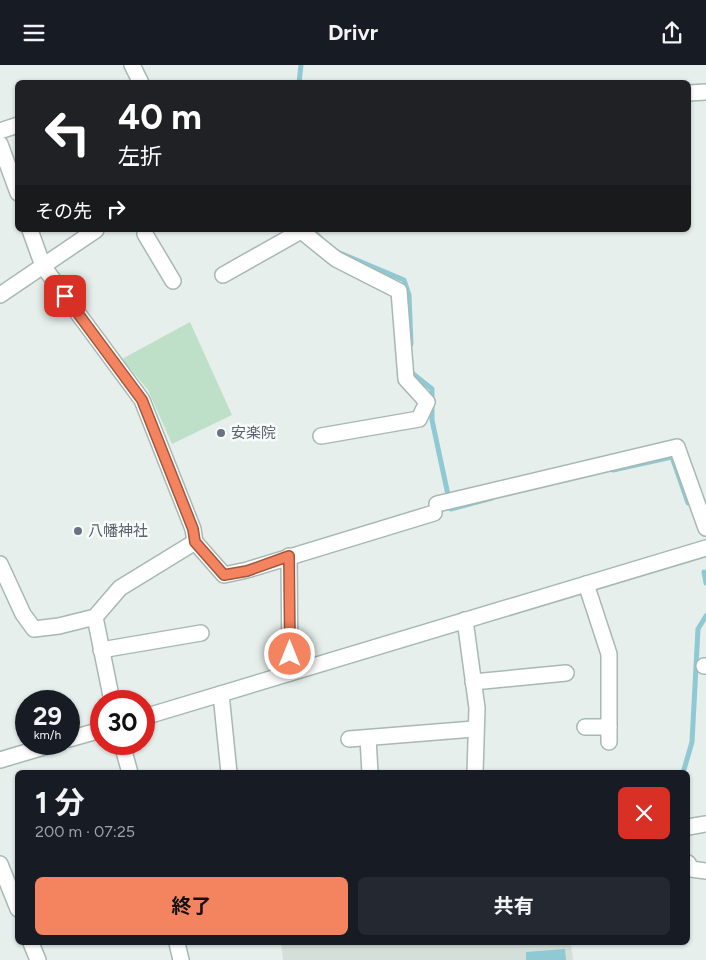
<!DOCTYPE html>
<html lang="ja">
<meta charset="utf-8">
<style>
body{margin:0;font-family:Figtree,"Noto Sans JP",sans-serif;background:#242831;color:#f1f3f6;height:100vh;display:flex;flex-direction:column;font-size:19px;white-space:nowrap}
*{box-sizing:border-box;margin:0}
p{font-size:16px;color:#9ea1a6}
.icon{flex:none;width:28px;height:28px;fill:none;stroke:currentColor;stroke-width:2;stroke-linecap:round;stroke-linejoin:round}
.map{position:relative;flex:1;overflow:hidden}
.sheet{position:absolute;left:15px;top:705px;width:675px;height:175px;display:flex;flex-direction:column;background:#171b24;border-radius:8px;box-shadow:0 1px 4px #0004}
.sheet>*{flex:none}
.hud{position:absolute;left:15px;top:15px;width:676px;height:152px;border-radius:8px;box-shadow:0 1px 4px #0004;background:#202124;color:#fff;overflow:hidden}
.speed{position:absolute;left:15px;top:625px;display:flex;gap:10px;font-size:25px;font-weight:700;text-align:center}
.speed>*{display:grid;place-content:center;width:65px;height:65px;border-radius:50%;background:#171b24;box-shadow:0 1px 4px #0004;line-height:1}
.speed small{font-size:12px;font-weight:400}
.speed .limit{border:8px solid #d22;background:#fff;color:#111}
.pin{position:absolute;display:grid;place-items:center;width:42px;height:42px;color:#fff;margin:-21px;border-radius:10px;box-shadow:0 2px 8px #0006}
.me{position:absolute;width:55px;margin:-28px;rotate:0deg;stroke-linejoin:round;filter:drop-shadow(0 0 4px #0008)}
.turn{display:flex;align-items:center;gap:18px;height:105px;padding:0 20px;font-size:22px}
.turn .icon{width:65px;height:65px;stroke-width:2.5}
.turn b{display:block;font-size:35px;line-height:42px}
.then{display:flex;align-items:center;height:48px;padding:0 20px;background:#0003;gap:10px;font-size:19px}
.round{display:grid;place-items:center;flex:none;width:52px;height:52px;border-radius:8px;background:#242831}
.headline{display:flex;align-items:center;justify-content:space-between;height:85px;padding:0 20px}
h1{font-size:30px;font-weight:700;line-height:38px}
.cta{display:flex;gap:10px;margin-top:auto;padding:10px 20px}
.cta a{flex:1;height:58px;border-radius:8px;background:#f4845f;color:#111;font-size:20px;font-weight:700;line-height:58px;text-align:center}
.cta a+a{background:#242831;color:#f1f3f6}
header{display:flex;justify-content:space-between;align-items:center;height:65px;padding:0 20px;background:#171b24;font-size:22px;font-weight:700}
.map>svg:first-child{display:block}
.built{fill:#d4dfda}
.green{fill:#bfe0c8}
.water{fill:#8ec9d4}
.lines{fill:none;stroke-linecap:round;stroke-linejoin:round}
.stream{stroke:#8ec9d4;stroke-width:5}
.minor-casing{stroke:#a8b8b2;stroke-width:18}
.minor{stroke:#fff;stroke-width:15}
.route-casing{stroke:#9f563e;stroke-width:12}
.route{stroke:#f4845f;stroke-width:9}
.worship-dot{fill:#6b7280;stroke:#f7fbf9;stroke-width:2}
.labels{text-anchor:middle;stroke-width:5;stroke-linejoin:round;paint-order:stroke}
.worship-label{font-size:15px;fill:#5b616d;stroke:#f7fbf9;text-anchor:start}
</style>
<header><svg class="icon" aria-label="menu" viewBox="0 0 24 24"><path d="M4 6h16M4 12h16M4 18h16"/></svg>Drivr<svg class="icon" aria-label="share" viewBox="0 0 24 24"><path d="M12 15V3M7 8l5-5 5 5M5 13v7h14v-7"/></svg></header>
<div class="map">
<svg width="706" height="895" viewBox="0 0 706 895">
<rect width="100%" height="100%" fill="#e6efeb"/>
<!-- built -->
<path class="built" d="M281 878H571L573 895H283Z"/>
<!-- green -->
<path class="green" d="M190 257 232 350 172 379 148 325 122 294Z"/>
<!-- water -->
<path class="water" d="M565 884 566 895H526V887Z"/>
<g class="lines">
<!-- stream -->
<g class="stream">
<path d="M299 18 301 0"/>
<path d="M313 165 321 174"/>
<path d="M335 186 404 215 409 230 411 279"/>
<path d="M411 305 412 308 432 324V355L451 444 492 433"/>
<path d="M613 405 672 392 688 438"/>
<path d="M704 507 706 518"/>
<path d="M683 708 692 677 698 564 706 551"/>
</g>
<!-- minor casing -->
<g class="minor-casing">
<g id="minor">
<path d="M132 0 141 18"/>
<path d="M689 28 706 27"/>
<path d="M0 66 18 60"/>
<path d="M0 79 18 128"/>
<path d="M30 165 43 201 142 335 193 464 195 477"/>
<path d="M300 165 336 194 399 226 406 314 427 337 419 354 321 371"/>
<path d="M145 169 173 216"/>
<path d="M223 210 301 166"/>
<path d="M0 230 96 165"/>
<path d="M437 439 677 382 706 463"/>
<path d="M289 491 290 608"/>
<path d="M0 499 23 549 34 564 59 561 95 552 120 523 195 477 224 510 247 505 434 448"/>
<path d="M586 519 609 589V677"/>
<path d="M95 552 112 636"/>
<path d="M465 555 477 643 475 708"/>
<path d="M101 585 201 568"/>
<path d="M704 601H706"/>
<path d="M473 617 566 608"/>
<path d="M221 629 229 708"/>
<path d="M144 652 706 483"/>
<path d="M585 662H609"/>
<path d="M368 673 370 708"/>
<path d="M69 674 101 665"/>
<path d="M349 674 474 664"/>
<path d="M122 679 130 708"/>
<path d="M0 695 54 679"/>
<path d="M688 762 706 759"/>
<path d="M688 798 691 804 706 806"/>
<path d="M0 799 18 844"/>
<path d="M31 878 38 895"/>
<path d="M177 878 181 895"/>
</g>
</g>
<!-- minor -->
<use href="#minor" class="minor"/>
</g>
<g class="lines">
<!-- route casing -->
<g class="route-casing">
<path id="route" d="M65 231 142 335 193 464 195 477 224 510 247 506 289 491 290 589"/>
</g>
<!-- route -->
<use href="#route" class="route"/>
</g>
<!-- markers -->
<g class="worship-dot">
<circle cx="221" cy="368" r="5"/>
<circle cx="78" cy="466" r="5"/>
</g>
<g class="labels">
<!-- worship labels -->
<g class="worship-label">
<text x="231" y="373">安楽院</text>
<text x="88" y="471">八幡神社</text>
</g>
</g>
</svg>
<div class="speed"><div>29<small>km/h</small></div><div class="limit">30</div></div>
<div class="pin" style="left:65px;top:231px;background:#d93025"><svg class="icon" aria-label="arrive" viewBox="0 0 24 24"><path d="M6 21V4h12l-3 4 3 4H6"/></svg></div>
<svg class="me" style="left:290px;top:589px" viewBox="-20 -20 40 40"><circle r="17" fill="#f4845f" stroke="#fff" stroke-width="3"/><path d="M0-11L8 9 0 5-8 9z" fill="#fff"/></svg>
<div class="hud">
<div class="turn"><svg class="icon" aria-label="left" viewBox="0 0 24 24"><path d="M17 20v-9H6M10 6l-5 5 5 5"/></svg><div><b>40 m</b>左折</div></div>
<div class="then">その先<svg class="icon" aria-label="right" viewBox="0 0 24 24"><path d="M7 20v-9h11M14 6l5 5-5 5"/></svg></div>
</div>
<section class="sheet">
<div class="headline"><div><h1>1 分</h1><p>200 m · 07:25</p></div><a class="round" style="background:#d93025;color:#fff"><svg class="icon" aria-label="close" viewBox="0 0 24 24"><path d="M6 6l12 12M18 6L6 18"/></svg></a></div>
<div class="cta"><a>終了</a><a>共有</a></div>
</section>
</div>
